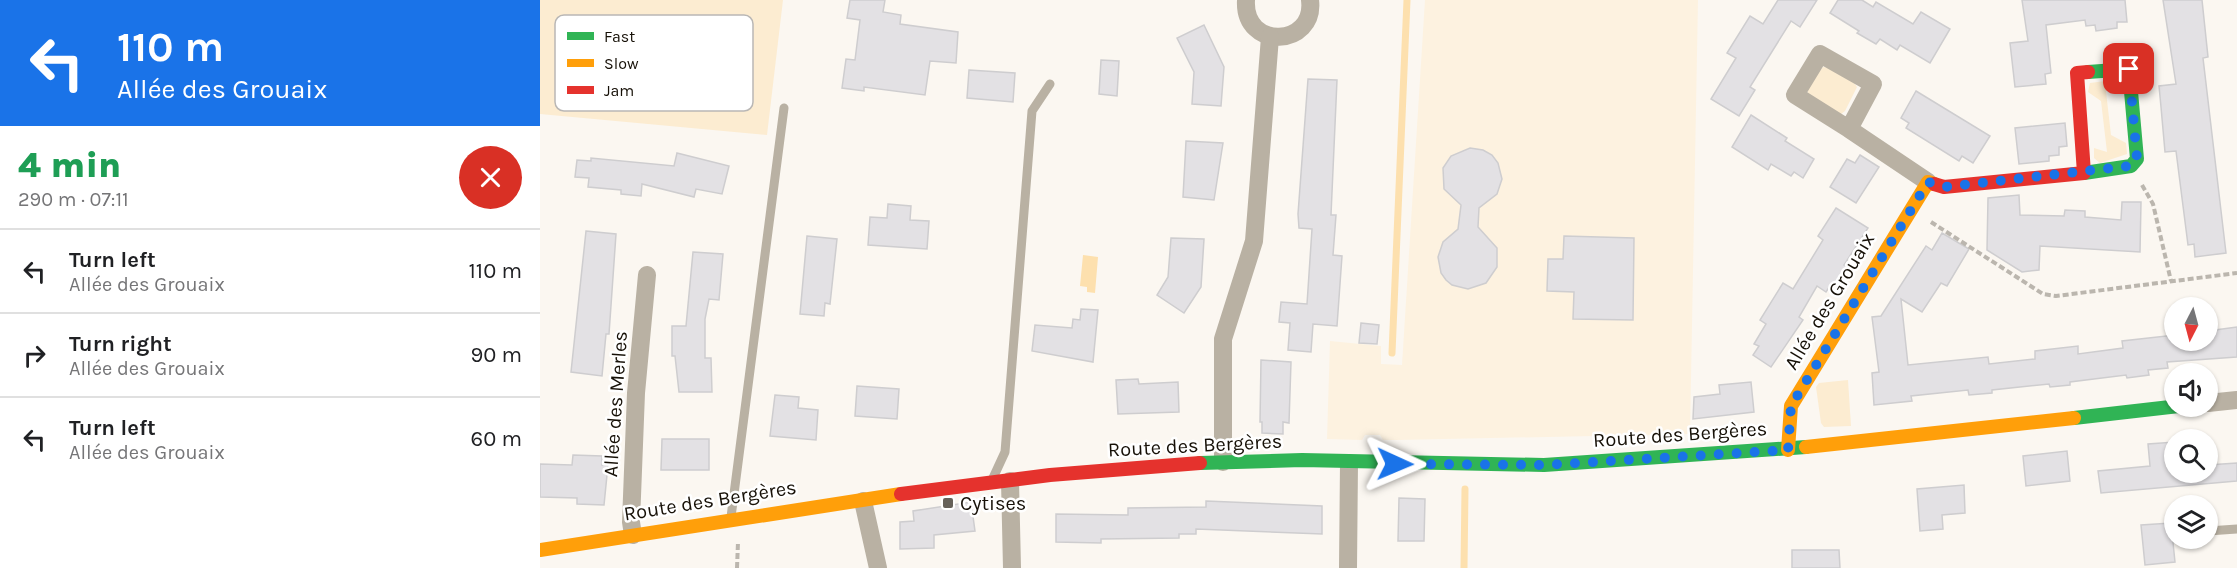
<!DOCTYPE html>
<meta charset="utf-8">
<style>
body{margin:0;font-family:Karla,sans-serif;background:#f6f6f6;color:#202124;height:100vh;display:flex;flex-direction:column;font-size:22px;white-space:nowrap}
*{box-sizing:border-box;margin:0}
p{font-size:20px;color:#757577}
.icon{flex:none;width:33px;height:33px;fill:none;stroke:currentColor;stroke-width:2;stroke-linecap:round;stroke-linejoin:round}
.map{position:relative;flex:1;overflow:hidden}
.side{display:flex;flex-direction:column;background:#fff;width:540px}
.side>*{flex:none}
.banner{background:#1a73e8;color:#fff;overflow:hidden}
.needle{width:39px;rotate:186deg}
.controls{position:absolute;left:1624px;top:297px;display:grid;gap:12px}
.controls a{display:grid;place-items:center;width:54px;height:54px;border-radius:50%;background:#fff;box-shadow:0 2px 4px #0004;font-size:30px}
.pin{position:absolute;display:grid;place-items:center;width:51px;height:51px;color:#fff;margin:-26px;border-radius:12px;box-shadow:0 3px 9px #0006}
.me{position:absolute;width:66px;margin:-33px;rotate:91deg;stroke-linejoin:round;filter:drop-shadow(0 0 4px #0008)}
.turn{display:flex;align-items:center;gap:21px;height:126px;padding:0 18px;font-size:27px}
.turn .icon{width:78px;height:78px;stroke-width:2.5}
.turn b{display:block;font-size:42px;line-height:51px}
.round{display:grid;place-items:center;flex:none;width:63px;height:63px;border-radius:32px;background:#f6f6f6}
.overview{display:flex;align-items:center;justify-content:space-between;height:102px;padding:0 18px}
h1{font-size:36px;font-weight:800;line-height:45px;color:#1e9e55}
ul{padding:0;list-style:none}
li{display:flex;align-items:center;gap:18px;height:84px;padding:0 18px;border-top:2px solid #e0e0e0}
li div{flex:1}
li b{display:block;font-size:22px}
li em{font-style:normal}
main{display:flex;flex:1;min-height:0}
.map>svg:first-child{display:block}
.built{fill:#fdf2e0}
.green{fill:#fcecd1}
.water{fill:#fde0ae}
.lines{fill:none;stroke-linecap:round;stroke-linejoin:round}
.stream{stroke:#fde0ae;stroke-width:7}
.building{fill:#e3e1e4;stroke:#cecdcf;stroke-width:1.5}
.path{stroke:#bbb6ae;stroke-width:4;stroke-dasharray:6 3;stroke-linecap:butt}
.lane{stroke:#b9b1a3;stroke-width:9}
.street{stroke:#b9b1a3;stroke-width:18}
.fast{stroke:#30b455;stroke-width:14}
.slow{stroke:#ff9f0a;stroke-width:14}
.jam{stroke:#e5322d;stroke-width:14}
.route{stroke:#1a73e8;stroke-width:10;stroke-dasharray:0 18}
.poi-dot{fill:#666159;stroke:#fff;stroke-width:2}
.labels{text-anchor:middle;stroke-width:5;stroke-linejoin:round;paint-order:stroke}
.street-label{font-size:20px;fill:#161007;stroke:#fff}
.poi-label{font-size:20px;fill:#161007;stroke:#fff;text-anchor:start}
.key{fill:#fff;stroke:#b9b7b5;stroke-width:1.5}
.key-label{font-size:16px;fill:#161007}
</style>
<main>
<section class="side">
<div class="banner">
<div class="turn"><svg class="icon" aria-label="left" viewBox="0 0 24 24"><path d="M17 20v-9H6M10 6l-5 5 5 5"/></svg><div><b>110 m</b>Allée des Grouaix</div></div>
</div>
<div class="overview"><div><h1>4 min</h1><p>290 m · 07:11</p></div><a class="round" style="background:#d93025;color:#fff"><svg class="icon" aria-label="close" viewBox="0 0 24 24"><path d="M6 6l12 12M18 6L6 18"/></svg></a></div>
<ul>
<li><svg class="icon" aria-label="left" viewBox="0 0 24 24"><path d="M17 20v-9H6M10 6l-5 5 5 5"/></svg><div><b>Turn left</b><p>Allée des Grouaix</p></div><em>110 m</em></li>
<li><svg class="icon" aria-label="right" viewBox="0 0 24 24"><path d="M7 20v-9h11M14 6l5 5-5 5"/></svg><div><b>Turn right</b><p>Allée des Grouaix</p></div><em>90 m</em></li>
<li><svg class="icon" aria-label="left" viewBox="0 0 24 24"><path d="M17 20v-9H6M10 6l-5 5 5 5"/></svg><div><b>Turn left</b><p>Allée des Grouaix</p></div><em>60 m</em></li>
</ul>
</section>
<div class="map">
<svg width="1697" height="568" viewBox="0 0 1697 568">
<rect width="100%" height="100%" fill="#fbf7f1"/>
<!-- built -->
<path class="built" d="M885 0H1158L1150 434 857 440H843L840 435H825L822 440 787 439 790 341 841 346V364L862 365Z"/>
<!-- green -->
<g class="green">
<path d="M0 0H243L227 135 0 114Z"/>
<path d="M1283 67C1294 67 1311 78 1317 87L1305 111 1301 114 1268 94 1267 87Z"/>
<path d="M1573 80 1579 84V89L1565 83 1571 135 1586 143 1587 154 1560 163 1554 158V148L1567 152 1561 101 1548 92 1550 83Z"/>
<path d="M1308 380 1311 426 1284 427 1281 423 1276 387 1279 383Z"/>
</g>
<!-- water -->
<path class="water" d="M543 255 558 257 555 293 547 292V287L540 286Z"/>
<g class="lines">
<!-- stream -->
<g class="stream">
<path d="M852 353 867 0"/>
<path d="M924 568 925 489"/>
</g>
</g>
<!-- building -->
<g class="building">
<path d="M310 0H345L343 12 361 15 360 24 418 32 416 63 390 61 385 95 324 87V91L302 88 306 59 315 60 320 20 307 18Z"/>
<path d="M1238 0H1277L1260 27 1251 21 1210 87 1215 90 1199 116 1171 99 1196 58 1187 53 1210 16 1223 24Z"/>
<path d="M1298 0H1322L1333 7 1336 2 1373 24 1381 12 1410 29 1390 63 1360 45 1357 50 1340 39 1336 44 1317 33 1319 31 1290 13Z"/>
<path d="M1482 0H1585L1587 22H1577V28L1556 31 1555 25 1546 26 1545 20 1506 25 1511 73 1505 74 1506 84 1475 87 1470 43 1488 41Z"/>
<path d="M1623 0H1662L1668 57 1663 58 1686 253 1655 257 1654 244 1648 245 1636 151 1625 152 1621 107 1619 86 1636 84Z"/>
<path d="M664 25 684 67 681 106 652 104 654 72 637 38Z"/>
<path d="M561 60 579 61 577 96 559 94Z"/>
<path d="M429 70 475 73 473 102 427 98Z"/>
<path d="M768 79 797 80 791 215H796L793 255 802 256 797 326 773 324 771 352 748 350 750 323 739 322 741 302 767 304 772 229 759 228 758 214Z"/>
<path d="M1376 91 1450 136 1433 163 1422 156 1419 161 1366 128 1369 123 1361 118Z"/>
<path d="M1211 115 1247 138 1245 141 1274 159 1263 178 1254 172 1251 176 1231 164 1228 170 1192 147Z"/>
<path d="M1525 123 1527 146 1519 147V155L1509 156V161L1479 164 1475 128Z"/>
<path d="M646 141 683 143 674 200 643 197Z"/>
<path d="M930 148 943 150 952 155 958 163 962 179 957 194 939 208 938 227 957 248V267L946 283 928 289 912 285 906 280 901 273 898 257 903 242 918 229 921 205 904 189 903 168 911 156Z"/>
<path d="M137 153 189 166 182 194 156 189 154 197 102 184 101 196 81 194V190L48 187 49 178 35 177 37 160 51 161V158L134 166Z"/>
<path d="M1320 155 1339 167 1316 203 1290 187 1307 159 1315 163Z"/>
<path d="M1479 195 1480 215 1524 216 1525 210 1545 211V217L1581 220 1582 202H1601L1600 252 1500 246 1499 270 1482 272 1447 250 1448 198Z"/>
<path d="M348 204 371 206 370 220 389 221 387 249 328 245 330 217 347 218Z"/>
<path d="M1296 208 1328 228 1304 265 1309 268 1297 286 1292 283 1286 292 1277 286 1259 317 1263 320 1231 367 1213 355 1219 346 1214 344 1226 324 1220 320 1243 283 1253 289 1283 240 1278 236Z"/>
<path d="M46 231 76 234 69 334H66L62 376 31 372Z"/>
<path d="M1402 233 1429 249 1407 286 1401 283 1382 312 1361 299 1368 365 1448 357 1449 364 1495 359V351L1538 346V354L1583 348 1582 341 1635 335V340H1668V331L1697 327V357L1627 362 1628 368 1608 370 1609 375 1587 378 1586 375 1530 382V385L1510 387 1509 384 1452 390V393L1429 395 1428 390 1371 396 1372 401 1334 405 1332 373 1339 372 1332 317 1341 316 1386 246 1392 250Z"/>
<path d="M267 236 297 239 290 304 285 303 284 316 260 314Z"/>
<path d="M1024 236 1094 238 1093 320 1033 319 1034 292 1007 291 1008 259H1023Z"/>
<path d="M631 238 664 239 661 287 644 313 617 295 628 277Z"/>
<path d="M153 252 183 254 179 300 169 299 165 319V358H171L172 392H139L135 356H132V326H146Z"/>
<path d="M541 309 558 310 553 362 492 351 495 325 532 328 533 319 540 320Z"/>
<path d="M821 323 839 325 837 344 819 343Z"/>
<path d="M721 360 751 362 749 423 743 422V434L722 433V422H720Z"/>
<path d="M598 379 599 384 638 382 639 412 578 414 576 380Z"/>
<path d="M1211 382 1214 412 1153 419 1154 397 1180 394 1179 385Z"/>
<path d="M317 386 359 389 357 419 315 416Z"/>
<path d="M235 395 259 397 258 408 278 410 276 440 230 436Z"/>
<path d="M122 439H169V470H121Z"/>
<path d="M1635 442V472H1668V465L1697 463V481L1561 493 1558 471 1610 466 1608 444Z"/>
<path d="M1527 451 1530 481 1486 486 1483 456Z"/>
<path d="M33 455 62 456V465H68L64 505 37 504V498L0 497V464L32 465Z"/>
<path d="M1424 485 1425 513 1402 515 1403 529 1380 531 1377 489Z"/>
<path d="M859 498 885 499 884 541H858Z"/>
<path d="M666 501 782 506V534L656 529V534H639V538L561 539V543L516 542V514L588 515V508L666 507Z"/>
<path d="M431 502 435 531 394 535V548L360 549V522L374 521 373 511Z"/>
<path d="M1631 523 1635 562 1605 565 1601 525Z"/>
<path d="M1252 550H1299L1300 568H1252Z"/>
</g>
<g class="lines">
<!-- path -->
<g class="path">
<path d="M1602 185 1613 204 1631 281"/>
<path d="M1391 222 1503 294 1516 296 1697 273"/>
<path d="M197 568 198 542"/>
</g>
<!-- lane -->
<g class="lane">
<path d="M453 478 465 452 492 111 510 84"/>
<path d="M191 517 244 108"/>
<path d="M1668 531 1697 529"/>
</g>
<!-- street -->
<g class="street">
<path d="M706 0C703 51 776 47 770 0"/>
<path d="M1309 129 1255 95 1280 54 1333 84 1309 129 1388 182"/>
<path d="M1668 403 1697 400"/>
<path d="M683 462V339L714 241 730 37"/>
<path d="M470 481 472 568"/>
<path d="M323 501 338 568"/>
<path d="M93 535 91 522 96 393 107 275"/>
<path d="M808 568 809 463"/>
</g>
<!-- fast -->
<g class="fast">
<path d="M1544 173 1591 166 1597 159 1589 69 1548 72"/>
<path d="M1534 418 1639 406"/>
<path d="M660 463 762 460 1004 465 1266 447"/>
</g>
<!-- slow -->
<g class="slow">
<path d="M1266 447 1534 418"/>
<path d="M1248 450 1251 406 1388 182 1394 184"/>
<path d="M0 550 361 494"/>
</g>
<!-- jam -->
<g class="jam">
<path d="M1394 184 1404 187 1544 173 1537 73 1548 72"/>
<path d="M361 494 510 475 660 463"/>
</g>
</g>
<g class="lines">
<!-- route -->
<path class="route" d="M855 464 1006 465 1248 450 1251 406 1388 182 1404 187 1591 166 1597 159 1589 69"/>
</g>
<!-- markers -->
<rect class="poi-dot" x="402" y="497" width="12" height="12" rx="3"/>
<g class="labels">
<!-- street labels -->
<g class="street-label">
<text transform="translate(1289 301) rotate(-59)" y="7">Allée des Grouaix</text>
<text transform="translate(75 404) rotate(-86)" y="7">Allée des Merles</text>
<text transform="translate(1140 434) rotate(-4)" y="7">Route des Bergères</text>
<text transform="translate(655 445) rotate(-3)" y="7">Route des Bergères</text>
<text transform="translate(170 500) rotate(-9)" y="7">Route des Bergères</text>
</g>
<!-- poi labels -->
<g class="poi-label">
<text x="420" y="510">Cytises</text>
</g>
</g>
<!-- legend -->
<rect x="15" y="15" width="198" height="96" rx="9" class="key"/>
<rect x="27" y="32" width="27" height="8" fill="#30b455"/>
<rect x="27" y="59" width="27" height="8" fill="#ff9f0a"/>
<rect x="27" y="86" width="27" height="8" fill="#e5322d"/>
<g class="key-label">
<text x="64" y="42">Fast</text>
<text x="64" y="69">Slow</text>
<text x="64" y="96">Jam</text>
</g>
</svg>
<div class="controls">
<a><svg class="needle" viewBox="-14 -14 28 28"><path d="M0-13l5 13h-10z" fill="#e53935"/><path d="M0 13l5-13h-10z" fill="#757577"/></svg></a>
<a><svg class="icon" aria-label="sound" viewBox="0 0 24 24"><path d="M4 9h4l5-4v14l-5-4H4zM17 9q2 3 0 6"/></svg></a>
<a><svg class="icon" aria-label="search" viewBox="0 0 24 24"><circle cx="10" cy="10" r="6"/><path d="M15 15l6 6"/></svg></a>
<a><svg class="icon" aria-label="layers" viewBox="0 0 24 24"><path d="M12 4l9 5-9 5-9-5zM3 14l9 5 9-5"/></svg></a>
</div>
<div class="pin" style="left:1589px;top:69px;background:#d93025"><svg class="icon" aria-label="arrive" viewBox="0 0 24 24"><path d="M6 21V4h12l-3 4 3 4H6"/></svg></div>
<svg class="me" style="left:855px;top:464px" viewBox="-20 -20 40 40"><path d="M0-17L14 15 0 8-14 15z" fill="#1a73e8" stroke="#fff" stroke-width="4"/></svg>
</div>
</main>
